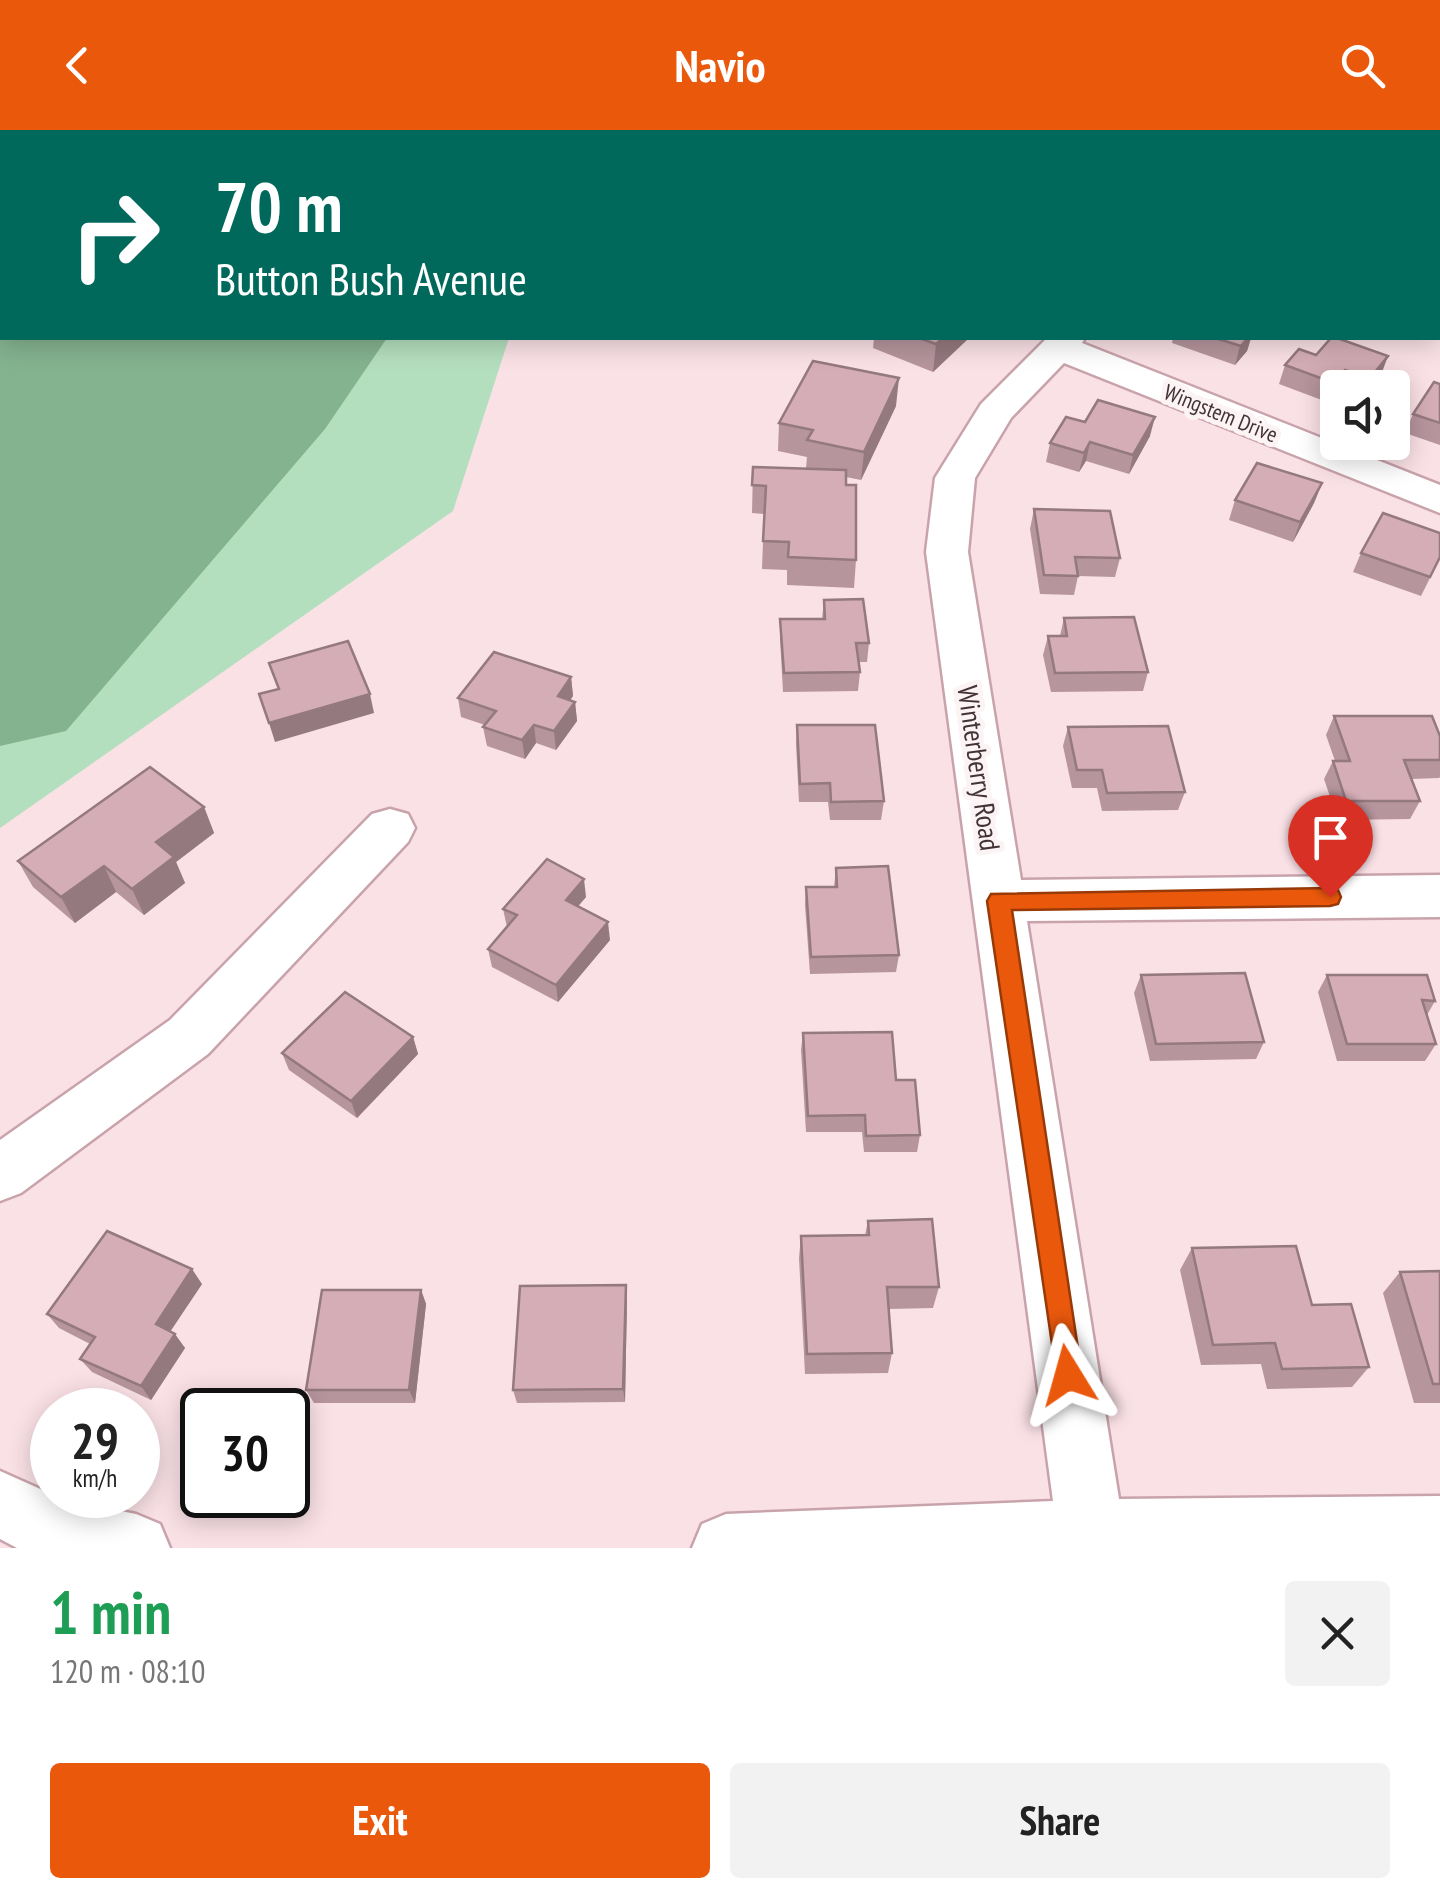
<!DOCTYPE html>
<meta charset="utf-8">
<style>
body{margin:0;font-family:"PT Sans Narrow",sans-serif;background:#f2f2f2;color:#222;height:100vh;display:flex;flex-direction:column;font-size:38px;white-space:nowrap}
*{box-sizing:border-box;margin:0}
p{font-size:32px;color:#767676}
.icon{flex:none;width:55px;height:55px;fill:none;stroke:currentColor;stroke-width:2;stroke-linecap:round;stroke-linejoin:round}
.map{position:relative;height:1418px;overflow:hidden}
.sheet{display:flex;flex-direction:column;background:#fff;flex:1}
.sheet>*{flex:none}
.guide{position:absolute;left:0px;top:0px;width:1440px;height:210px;box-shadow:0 5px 25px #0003;background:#00695c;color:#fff;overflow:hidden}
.controls{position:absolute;left:1320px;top:240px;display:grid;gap:20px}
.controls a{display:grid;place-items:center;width:90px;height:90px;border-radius:10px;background:#fff;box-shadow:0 5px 25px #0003;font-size:50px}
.speed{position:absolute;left:30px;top:1258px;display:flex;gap:20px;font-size:50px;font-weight:700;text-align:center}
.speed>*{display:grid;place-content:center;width:130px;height:130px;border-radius:50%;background:#fff;box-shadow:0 5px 25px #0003;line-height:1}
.speed small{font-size:25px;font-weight:400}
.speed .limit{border:5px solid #111;border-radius:15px;background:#fff;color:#111}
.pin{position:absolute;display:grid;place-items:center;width:85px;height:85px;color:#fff;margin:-102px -42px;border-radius:50% 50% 50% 0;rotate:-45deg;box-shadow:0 0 10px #0007}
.pin .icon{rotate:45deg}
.me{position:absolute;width:110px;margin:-55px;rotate:352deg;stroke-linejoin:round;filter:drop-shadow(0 0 8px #0008)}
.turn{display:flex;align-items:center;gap:35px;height:210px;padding:0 50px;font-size:45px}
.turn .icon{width:130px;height:130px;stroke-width:2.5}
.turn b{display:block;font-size:70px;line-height:85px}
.round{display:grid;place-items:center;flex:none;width:105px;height:105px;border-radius:10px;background:#f2f2f2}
.overview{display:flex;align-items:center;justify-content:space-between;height:170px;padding:0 50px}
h1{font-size:60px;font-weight:700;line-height:75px;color:#1e9e55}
.button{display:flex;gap:20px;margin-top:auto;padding:20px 50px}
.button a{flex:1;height:115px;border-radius:10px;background:#ea580c;color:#fff;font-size:40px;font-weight:700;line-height:115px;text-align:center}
.button a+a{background:#f2f2f2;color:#222}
header{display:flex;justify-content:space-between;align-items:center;height:130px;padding:0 50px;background:#ea580c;color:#fff;font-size:45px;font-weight:700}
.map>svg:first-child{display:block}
.green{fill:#b4dfbe}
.water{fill:#84b390}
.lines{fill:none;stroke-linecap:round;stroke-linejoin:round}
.minor-casing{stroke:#c9a3ac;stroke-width:5}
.minor{fill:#fff;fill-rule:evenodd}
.wall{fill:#b6959d}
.shaded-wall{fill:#94797f}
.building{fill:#d4adb6;stroke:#94797f;stroke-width:2.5}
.route{fill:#ea580c;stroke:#983908;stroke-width:2.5}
.labels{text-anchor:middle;stroke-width:10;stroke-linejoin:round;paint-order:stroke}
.far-street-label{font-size:22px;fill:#433337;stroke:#fcf3f5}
.street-label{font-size:28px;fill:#433337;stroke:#fcf3f5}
</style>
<header><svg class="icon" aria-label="back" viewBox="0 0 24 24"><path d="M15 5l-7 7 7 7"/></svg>Navio<svg class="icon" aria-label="search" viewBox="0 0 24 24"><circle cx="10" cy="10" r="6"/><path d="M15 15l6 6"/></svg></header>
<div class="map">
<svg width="1440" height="1418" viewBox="0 0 1440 1418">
<rect width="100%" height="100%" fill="#fae1e6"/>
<!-- green -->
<path class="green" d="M0 0H670L2 2V208H509L453 381 0 698Z"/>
<!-- water -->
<g class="water">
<path d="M37 0H505V2H28Z"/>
<path d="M0 10 2 208H387L325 299 66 601 0 616Z"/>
</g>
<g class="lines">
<!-- minor casing -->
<g class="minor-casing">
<g id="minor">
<path d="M1083 0H1115L1116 2H1084Z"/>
<rect x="1438" y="26" width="2" height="20"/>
<path d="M1047 208H1085L1082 213 1440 355V383L1064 233 1011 288 975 348 968 422 1021 750 1440 745V787L1027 791 1119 1369 1440 1366V1418H692L702 1394 726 1384 1053 1371 926 422 935 348 981 274Z"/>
<path d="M390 679 408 684 415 698 408 712 208 924 21 1063 0 1071V1010L170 890 372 684Z"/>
<path d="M0 1341 65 1370 136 1384 160 1394 170 1418H17L0 1409Z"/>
</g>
</g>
<!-- minor -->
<use href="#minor" class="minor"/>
</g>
<!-- wall -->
<g class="wall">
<path d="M1196 0H1231L1230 2H1197Z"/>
<path d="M1374 0H1418L1417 2H1376Z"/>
<path d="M1438 52H1440V98L1438 96Z"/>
<path d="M874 208H969L933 242 873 218Z"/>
<path d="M1173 208H1251L1247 221 1235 235 1172 213Z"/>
<path d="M1316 225 1381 245 1371 258H1338L1327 272 1279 254 1285 235Z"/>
<path d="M1440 254V315L1405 303 1413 284Z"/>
<path d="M896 276 861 350 846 347 856 430 854 458 787 455V440L762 439 764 384 752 383 753 337 806 338 807 327 778 321 779 293Z"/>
<path d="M1085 292 1150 306 1129 344 1086 331 1079 342 1046 332 1050 313Z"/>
<path d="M1322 353 1314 373 1293 412 1229 390 1235 370Z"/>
<path d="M1034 379 1120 428 1115 447 1078 446 1074 465 1040 464 1030 399Z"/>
<path d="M1361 423 1440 428 1421 466 1353 442Z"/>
<path d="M824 470 869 513 867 532H858L860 542 858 561 783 562 780 508V489H822Z"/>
<path d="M1064 488 1148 542 1143 561 1051 562 1043 525 1048 506H1060Z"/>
<path d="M571 547 573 566 570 570 575 572 577 591 556 620 536 613 525 629 487 616 483 597 485 595 461 587 458 568Z"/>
<path d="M1334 586 1440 606V647L1439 648 1411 649 1420 671 1410 689 1338 690 1324 649 1333 631H1335L1326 605Z"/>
<path d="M797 595 884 671 881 690H830L828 672H799L796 614Z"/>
<path d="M1068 597 1185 662 1178 680 1102 681 1097 658H1072L1063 616Z"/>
<path d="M204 677 214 703 176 732 185 753 144 785 116 762 75 793 33 757 18 731Z"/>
<path d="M836 738 899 825 896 842 810 844 805 775 806 757H834Z"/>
<path d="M586 767 578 776 610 810 558 872 492 837 488 819 507 797 503 779Z"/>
<path d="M1141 845 1264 912 1256 929 1150 931 1134 863Z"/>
<path d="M1327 845 1435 871 1427 885 1436 914 1425 931H1337L1318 862Z"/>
<path d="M803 903 896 950 920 1005 917 1022H864L862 1002H806L801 920Z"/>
<path d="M413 907 418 924 357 988 289 940 282 923Z"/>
<path d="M868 1091 939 1157 933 1178 889 1179 892 1223 888 1243 805 1244 799 1128 801 1106 865 1105Z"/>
<path d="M1192 1118 1312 1175 1369 1237 1352 1257 1267 1259 1261 1234 1201 1235 1180 1140Z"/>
<path d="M1440 1141V1273H1414L1383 1163 1400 1142Z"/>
<path d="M202 1154 170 1201 185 1218 151 1270 92 1242 80 1229 90 1214 59 1198 47 1184Z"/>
<path d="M421 1160 426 1174 415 1273H314L306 1260Z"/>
<path d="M627 1169 625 1272 517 1273 513 1260Z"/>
</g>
<!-- shaded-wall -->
<g class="shaded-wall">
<path d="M943 208H969L933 242 936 214Z"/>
<path d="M1242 208H1251L1247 221 1235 235Z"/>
<path d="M1388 226 1381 245 1371 258H1367L1370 248Z"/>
<path d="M1345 240 1339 258 1327 272 1334 253Z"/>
<path d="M899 248 896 276 861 350 864 322Z"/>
<path d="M1155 287 1150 306 1129 344 1133 325Z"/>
<path d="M1090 312 1086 331 1079 342 1084 323Z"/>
<path d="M1322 353 1314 373 1293 412 1300 392Z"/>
<path d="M571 547 573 566 560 585 558 566Z"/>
<path d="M370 564 374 583 275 612 269 593Z"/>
<path d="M575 572 577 591 556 620 554 601Z"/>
<path d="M534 595 536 613 525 629 522 610Z"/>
<path d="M204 677 214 703 176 732 185 753 144 785 132 759 156 712Z"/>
<path d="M104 736 116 762 75 793 61 767Z"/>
<path d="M584 749 586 767 568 788 566 770Z"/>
<path d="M608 792 610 810 558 872 556 855Z"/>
<path d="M413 907 418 924 357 988 351 971Z"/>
<path d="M192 1139 202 1154 166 1208 156 1194Z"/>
<path d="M626 1155 627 1169 625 1272 623 1259Z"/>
<path d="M421 1160 426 1174 415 1273 409 1260Z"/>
<path d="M175 1204 185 1218 151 1270 141 1256Z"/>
</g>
<!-- building -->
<g class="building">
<rect x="1438" y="52" width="2" height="18"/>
<path d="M919 208H943L936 214Z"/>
<path d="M1215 208H1248L1241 216Z"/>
<path d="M1331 208H1337L1388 226 1370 248 1345 240 1334 253 1285 235 1299 219 1316 225Z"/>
<path d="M813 231 899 248 864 322 807 310 813 300 779 293Z"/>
<path d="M1434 252 1440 254V293L1413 284Z"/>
<path d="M1098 270 1155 287 1133 325 1090 312 1084 323 1050 313 1066 287 1085 292Z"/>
<path d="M1257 333 1322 353 1300 392 1235 370Z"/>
<path d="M753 337 846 340V355H856V430L788 427 789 412 763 411 766 356 752 355Z"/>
<path d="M1034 379 1110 381 1120 428 1075 427 1078 446 1044 445Z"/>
<path d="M1383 383 1440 403V427L1430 447 1361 423Z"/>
<path d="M863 469 869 513H856L860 542 784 543 780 489H825L824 470Z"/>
<path d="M1134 487 1148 542 1055 543 1048 506H1067L1064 488Z"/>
<path d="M348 511 370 564 269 593 259 564 279 559 269 533Z"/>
<path d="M494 522 571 547 558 566 575 572 554 601 534 595 522 610 483 597 496 581 458 568Z"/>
<path d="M1334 586H1432L1440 606V630H1404L1420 671H1346L1333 631H1350Z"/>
<path d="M797 595H875L884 671 831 672 830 653 800 654Z"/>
<path d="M1168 596 1185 662 1107 663 1102 640H1077L1068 597Z"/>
<path d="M150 637 204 677 156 712 174 727 132 759 104 736 61 767 18 731Z"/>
<path d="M547 729 584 749 566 770 608 792 556 855 488 819 517 785 503 779Z"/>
<path d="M888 736 899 825 811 827 806 757H837L836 738Z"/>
<path d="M1245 843 1264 912 1156 914 1141 845Z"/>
<path d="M1327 845H1427L1435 871 1422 870 1436 914H1347Z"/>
<path d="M345 862 413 907 351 971 282 923Z"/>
<path d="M892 902 896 950H915L920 1005 866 1006 865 985 808 986 803 903Z"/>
<path d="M932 1089 939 1157H887L892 1223 807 1224 801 1106 869 1105 868 1091Z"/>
<path d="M107 1101 192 1139 156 1194 175 1204 141 1256 80 1229 95 1207 47 1184Z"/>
<path d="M1296 1116 1312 1175 1351 1174 1369 1237 1282 1239 1275 1213 1213 1215 1192 1118Z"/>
<path d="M1440 1141V1254H1433L1400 1142Z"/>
<path d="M626 1155 623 1259 513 1260 520 1156Z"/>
<path d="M322 1160H421L409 1260H306Z"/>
</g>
<!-- route -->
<path class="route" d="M1330 758 1338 760 1341 767 1338 774 1330 776 1012 780 1082 1245 1078 1255 1068 1259 1058 1255 987 771 991 764Z"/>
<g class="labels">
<!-- far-street labels -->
<g class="far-street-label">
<text transform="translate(1221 283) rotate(22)" y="8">Wingstem Drive</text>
</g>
<!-- street labels -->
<g class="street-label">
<text transform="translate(979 638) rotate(82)" y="10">Winterberry Road</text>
</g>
</g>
</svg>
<div class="controls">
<a><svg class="icon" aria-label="sound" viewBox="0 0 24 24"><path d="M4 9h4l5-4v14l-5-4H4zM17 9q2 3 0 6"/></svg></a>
</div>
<div class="speed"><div>29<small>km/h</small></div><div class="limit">30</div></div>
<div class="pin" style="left:1330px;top:767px;background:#d93025"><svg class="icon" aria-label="arrive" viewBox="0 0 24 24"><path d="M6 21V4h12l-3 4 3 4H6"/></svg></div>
<svg class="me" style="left:1068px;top:1245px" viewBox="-20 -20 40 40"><path d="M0-17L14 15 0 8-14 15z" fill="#ea580c" stroke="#fff" stroke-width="4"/></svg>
<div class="guide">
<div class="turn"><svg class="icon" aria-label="right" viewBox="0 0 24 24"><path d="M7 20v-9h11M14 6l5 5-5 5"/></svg><div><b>70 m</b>Button Bush Avenue</div></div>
</div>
</div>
<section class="sheet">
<div class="overview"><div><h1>1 min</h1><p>120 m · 08:10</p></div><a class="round"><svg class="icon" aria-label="close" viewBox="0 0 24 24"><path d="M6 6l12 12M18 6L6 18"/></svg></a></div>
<div class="button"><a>Exit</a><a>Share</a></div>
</section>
